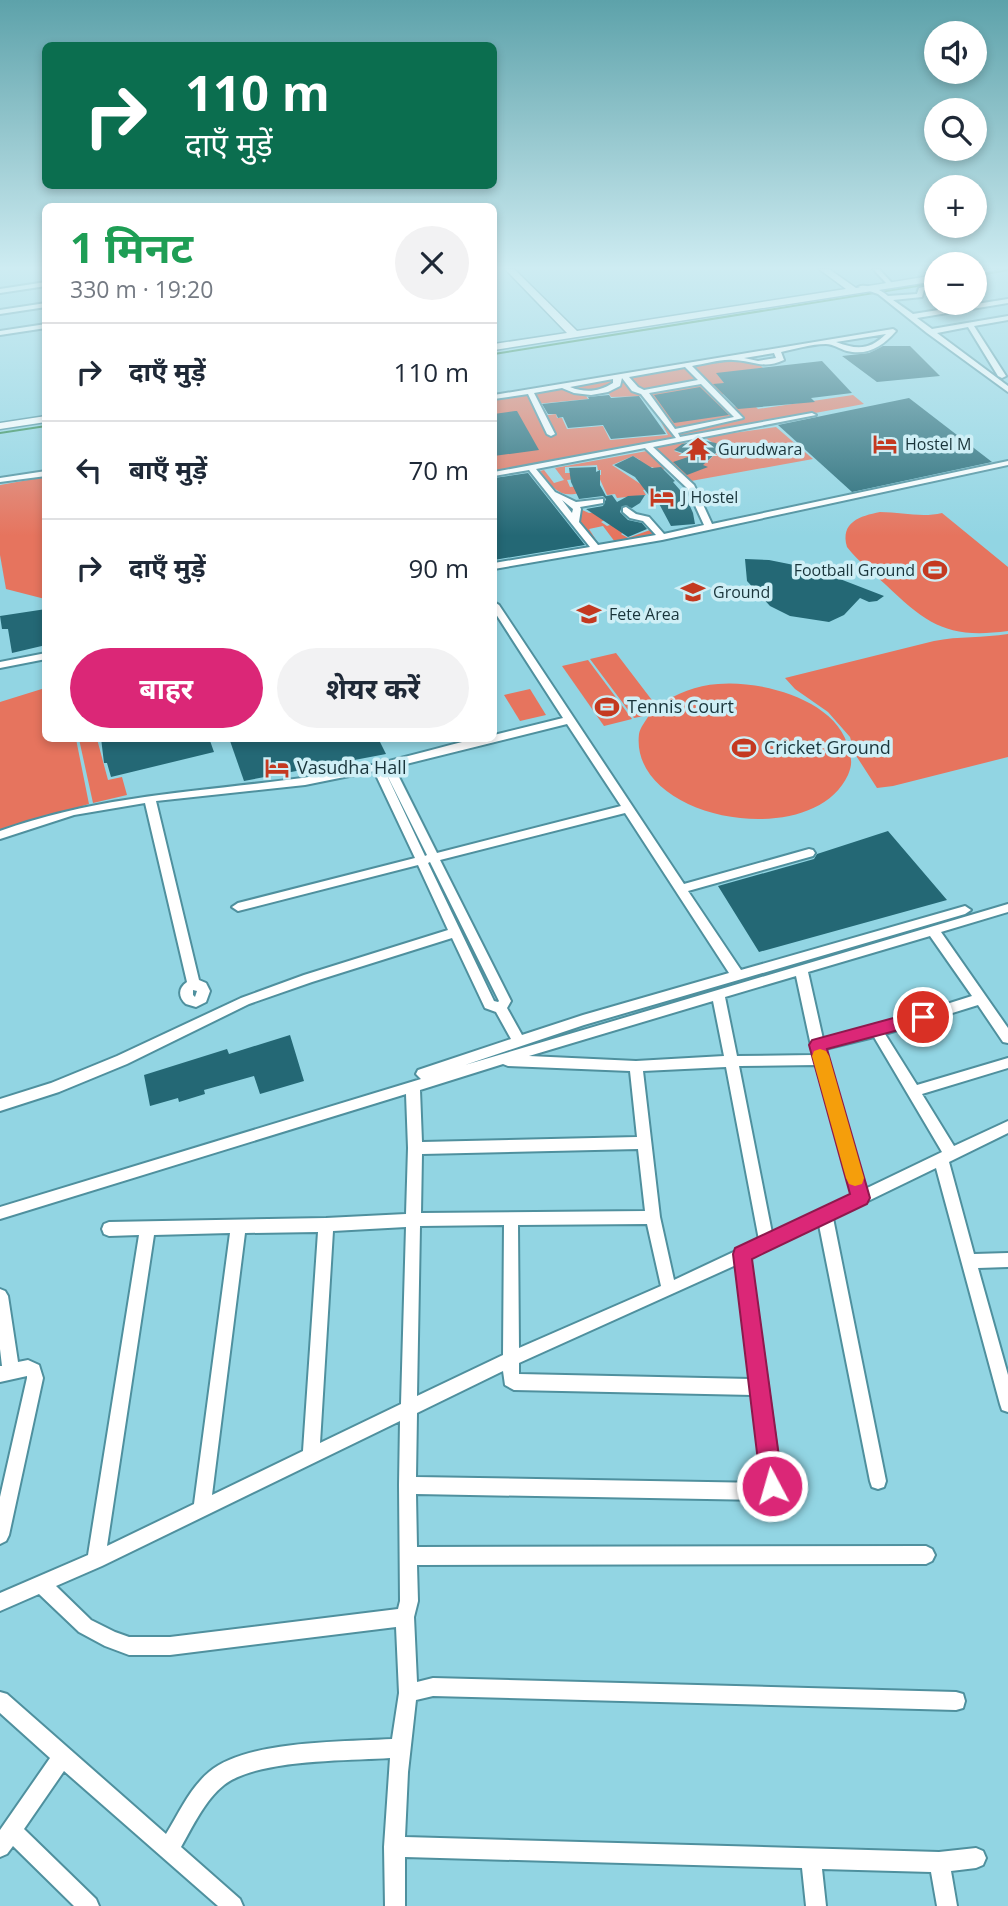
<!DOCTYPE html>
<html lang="hi">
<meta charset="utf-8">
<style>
body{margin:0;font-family:"Open Sans","Noto Sans Devanagari",sans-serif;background:#f2f2f3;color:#1f2937;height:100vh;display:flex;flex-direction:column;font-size:26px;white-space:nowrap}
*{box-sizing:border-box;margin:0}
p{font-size:23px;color:#747a83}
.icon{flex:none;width:38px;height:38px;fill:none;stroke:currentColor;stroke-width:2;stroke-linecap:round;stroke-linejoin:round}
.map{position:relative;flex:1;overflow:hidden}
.side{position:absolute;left:42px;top:203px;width:455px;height:539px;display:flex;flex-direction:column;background:#fff;border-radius:10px;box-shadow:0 4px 10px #0003}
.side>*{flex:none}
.guide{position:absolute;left:42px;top:42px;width:455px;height:147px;border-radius:10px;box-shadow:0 4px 10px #0003;background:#0b6e4f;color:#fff;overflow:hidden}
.buttons{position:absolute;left:924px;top:21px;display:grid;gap:14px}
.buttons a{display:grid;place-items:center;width:63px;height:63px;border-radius:50%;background:#fff;box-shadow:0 4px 10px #0003;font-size:35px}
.pin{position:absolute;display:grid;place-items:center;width:60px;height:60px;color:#fff;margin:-30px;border:4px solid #fff;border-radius:50%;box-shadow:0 2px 7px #0007}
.me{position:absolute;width:77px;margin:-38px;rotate:354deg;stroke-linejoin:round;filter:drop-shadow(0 0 5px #0008)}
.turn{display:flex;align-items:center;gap:24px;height:147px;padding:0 28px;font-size:32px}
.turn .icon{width:91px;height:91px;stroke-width:2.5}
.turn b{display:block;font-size:49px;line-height:60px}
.round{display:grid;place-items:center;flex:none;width:74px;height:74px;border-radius:37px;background:#f2f2f3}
.headline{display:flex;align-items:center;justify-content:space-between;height:119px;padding:0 28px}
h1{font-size:42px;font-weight:700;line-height:52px;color:#1e9e55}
.action{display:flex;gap:14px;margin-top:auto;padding:14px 28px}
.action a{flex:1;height:80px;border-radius:42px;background:#db2777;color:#fff;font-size:28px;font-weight:700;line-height:80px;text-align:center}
.action a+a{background:#f2f2f3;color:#1f2937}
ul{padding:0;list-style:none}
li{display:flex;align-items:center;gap:21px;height:98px;padding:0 28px;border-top:2px solid #e0e1e3}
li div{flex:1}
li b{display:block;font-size:26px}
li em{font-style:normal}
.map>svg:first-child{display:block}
.green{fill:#e6745e;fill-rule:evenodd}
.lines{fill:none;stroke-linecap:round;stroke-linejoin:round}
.stream{stroke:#2c864e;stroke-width:2}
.building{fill:#246875}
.street-casing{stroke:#4f909e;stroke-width:4}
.secondary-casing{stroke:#4f909e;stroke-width:3}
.street{fill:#fff;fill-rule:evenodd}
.secondary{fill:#fff;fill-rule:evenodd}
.route{fill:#db2777;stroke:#8e194d;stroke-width:2}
.slow{fill:#f59e0b}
.labels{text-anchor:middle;stroke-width:7;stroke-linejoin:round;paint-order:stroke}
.far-poi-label{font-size:16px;fill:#1a353b;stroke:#cfeff6;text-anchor:start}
.poi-label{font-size:18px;fill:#1a353b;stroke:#cfeff6;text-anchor:start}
</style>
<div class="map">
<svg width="1008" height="1906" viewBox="0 0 1008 1906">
<rect width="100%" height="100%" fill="#92d5e3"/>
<!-- green -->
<g class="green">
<path d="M734 360 759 364 763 368 717 374 725 384 724 394 721 395 731 407 754 405 758 409 853 395 864 404 494 472V398ZM608 392 611 397 647 396 668 435 610 440 603 426 567 429 562 418H557L556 414 541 416 536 404 588 399 585 394Z"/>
<path d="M776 427 813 459 691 481 652 446 690 439 674 451 707 462 721 448 704 437Z"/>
<path d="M647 451 667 468 660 471 652 467 648 469 636 462 640 460 633 456 612 465 648 489 643 490 646 495 617 498 615 494 607 495 598 475H601V470H598L597 465 565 467V473H575L585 478 567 480 570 487 578 486 580 493C559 498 554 489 540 471L544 470 554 483 564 480 555 468Z"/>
<path d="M45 477H46L45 599 6 589 0 555V485Z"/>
<path d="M580 509 589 513 595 512 606 519 601 522 607 526 613 524 625 531 621 534 628 538 650 530 655 534 615 542 603 526 589 529 598 543 607 544 600 546 581 524Z"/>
<path d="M880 512C902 512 921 518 942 513L1008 567V631C948 639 928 625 886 585 873 573 858 561 847 547 840 522 860 516 880 512Z"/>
<path d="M1008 634V757L893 786 877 788 855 754 850 737 828 712 795 689 785 678 934 641C959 636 983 638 1008 634Z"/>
<path d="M616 653 661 712 658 705C677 694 696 685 718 684 762 680 839 700 849 750 852 761 852 765 848 775 812 853 629 820 639 734 640 727 646 721 649 715L634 718 590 659Z"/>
<path d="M588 660 632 719 604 726 562 666Z"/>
<path d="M45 688 46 738 76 739 89 804 0 830V702Z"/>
<path d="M530 689 546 715 520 721 504 695Z"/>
<path d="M79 739H97L108 780 122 777 127 795 93 803Z"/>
</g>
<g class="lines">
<!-- stream -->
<g class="stream">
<path d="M975 276 1008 270"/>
<path d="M494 354 936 283"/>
<path d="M0 433 46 426"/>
</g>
</g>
<!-- building -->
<g class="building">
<path d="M883 346H910L940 376 877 382 842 356 869 353Z"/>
<path d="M822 361 852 393 811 398 815 402 738 409 713 384 724 383 716 373Z"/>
<path d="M700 387 729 415 674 423 654 395Z"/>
<path d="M609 395 611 398 639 396 666 434 611 439 603 425 568 428 563 417 558 418 556 414H548L542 404 589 399 588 397Z"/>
<path d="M909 398 992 462 852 492 778 425Z"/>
<path d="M515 411H517L539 450 494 456V414Z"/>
<path d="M701 440 716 443 721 448 703 465 708 467 687 475 673 462 691 456 674 450 682 444Z"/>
<path d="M633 456 652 468 661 467 675 481 673 482 686 497 693 513 695 524 671 526 656 498H651L635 477 614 465Z"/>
<path d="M596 467V472L600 470V485L606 496 612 495 617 502 628 496 645 495 640 503 632 508 622 506 620 512 628 520 642 523 647 529 628 537 586 509 603 506 606 499 603 496 579 499 571 482 569 468Z"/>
<path d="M528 473 585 545 494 560V478Z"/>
<path d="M745 559 769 560 814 569 884 596 877 601 869 602 860 598 844 615 829 622 790 616 770 606 747 581Z"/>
<path d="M46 609V645L12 653 8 629H2L0 616Z"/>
<path d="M101 738H209L214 752 111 777 107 763H104Z"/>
<path d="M229 738H378L386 754 244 781Z"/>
<path d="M888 831 947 900 759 952 718 886 814 859 817 854Z"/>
<path d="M290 1035 304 1081 260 1094 254 1076 204 1090 205 1094 179 1102 178 1098 150 1106 144 1075 227 1049 229 1054Z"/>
</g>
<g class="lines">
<!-- street casing -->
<g class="street-casing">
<g id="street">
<path d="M873 269H879L891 282V284H887Z"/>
<path d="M46 282V286L0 293V289Z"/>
<path d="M936 284V288L924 290 922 297 893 300 913 314 1008 299V303L917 318 932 329 1008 316V320L974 326 1006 376 1002 378 998 376 968 327 937 333 1008 386V392L927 333 878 294 858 287C866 283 881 290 888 296L917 294 919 288Z"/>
<path d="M46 303V307L0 314V310Z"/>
<path d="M46 324V328L0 335V331Z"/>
<path d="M893 329 896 331C883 346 868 356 847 351 840 349 833 344 826 344 811 344 795 349 781 352L784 360C763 370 751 360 733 360 720 359 705 364 692 366L743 418 678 433 680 437 812 413 816 415 653 447 694 485 712 524 1008 461V465L662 540 494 569V563L590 547 529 470 494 476V472L676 438 641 394 632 391 622 378 620 386 608 392 591 395 574 393 562 388 534 393 555 434 551 436 547 434 528 394 494 399V395ZM886 334C870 350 857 350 836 342ZM774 353 776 358 758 361 744 358ZM685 367 698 380 644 390 638 387 629 377ZM613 379V383C599 392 585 393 570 387ZM701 384 734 417 675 429 649 393ZM645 448 687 488 704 525 664 534 649 517 636 514 626 507 623 508V512L630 518 643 521 656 535 598 545 579 522 581 509 580 507 603 503V499L576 502 555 492 536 469ZM562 500 573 509 572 513Z"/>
<path d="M46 471V476L0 482V478Z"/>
<path d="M494 602 499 605 684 884 809 849 813 850 815 853 813 856 688 891 741 970 965 906 971 910 965 914 584 1025 465 1065 1008 904V912L941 932 1008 1028V1043L1003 1042 978 1005 885 1034 917 1085 1008 1058V1068L922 1094 954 1146 1008 1121V1133L949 1162 974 1254 1008 1253V1267L978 1268 1008 1375V1412L1002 1410 1000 1404 936 1168 833 1218 886 1481 884 1487 878 1489 872 1487 870 1481 819 1225 750 1258 781 1481 776 1495 763 1500 416 1494 417 1547 926 1546 932 1549 935 1555 932 1561 926 1564 417 1565 418 1601 414 1617 417 1682 433 1678 956 1692 963 1694 965 1701 963 1708 956 1710 433 1696 416 1700 408 1772 405 1837 939 1852 976 1848 983 1851 986 1858 983 1865 976 1868 951 1871 957 1906H937L931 1872 822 1869 826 1906H806L802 1868 405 1857V1906H385L384 1847 390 1758C347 1761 257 1759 224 1785 205 1800 193 1826 181 1847L240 1899 243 1906H218L64 1771 24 1829 96 1899 99 1906H74L13 1846 7 1854 0 1857V1830L50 1758 0 1713V1692L7 1694 166 1834C179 1813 190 1788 209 1772 247 1740 343 1742 392 1739L399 1693 396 1627 170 1655H129L105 1646 79 1632 39 1594 0 1611V1593L88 1555 139 1235 109 1236 104 1234 102 1229 104 1224 109 1222 326 1218 406 1214 408 1148 406 1094 0 1219V1207L421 1079 416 1074 418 1070 511 1039 496 1012 485 1008 452 938 312 982 249 1004 127 1064 59 1092 0 1111V1099L51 1083 117 1056 241 998 304 975 448 930 418 865 238 911 232 907 238 903 415 858 374 771 305 785 156 801 199 980 206 983 210 991 206 1002 196 1007 186 1004C178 997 178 988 187 982L145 803 74 815 0 839V831C100 795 198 792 302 778 363 770 418 753 478 738H494V735L563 718 494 611ZM567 724 621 806 437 853 394 767ZM384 769 427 855 425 856ZM625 813 729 973 583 1015 522 1035 507 1008 511 1001 440 860ZM430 862 499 1001 498 1002 494 1001 428 863ZM930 936 972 996 877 1026 823 1039 808 972ZM796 976 813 1055 737 1056 725 997ZM193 990 197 991 195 997 193 995ZM713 1001 724 1056 636 1061 529 1056ZM874 1037 942 1152 865 1189 825 1049ZM503 1064 508 1066 630 1071 637 1137 422 1142 420 1090ZM816 1065 853 1195 772 1233 739 1066ZM726 1067 759 1240 674 1280 660 1217 643 1071ZM638 1149 645 1211 421 1213 422 1154ZM647 1224 661 1286 519 1348 518 1225ZM504 1225 503 1355 417 1396 420 1226ZM406 1227 401 1404 320 1443 333 1231ZM318 1232 303 1451 212 1495 245 1233ZM230 1233 194 1504 107 1546 154 1235ZM736 1265 751 1379 519 1374V1363ZM503 1371 505 1385 514 1390 753 1395 764 1483 416 1477 417 1413ZM400 1421 399 1485 400 1601 398 1609 170 1637H129L115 1632 91 1620 56 1586 102 1566Z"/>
<path d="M46 653V659L0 668V662Z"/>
<path d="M0 1289 5 1291 8 1296 18 1362 28 1360 39 1365 43 1378 9 1535 6 1541 0 1544V1497L27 1378V1376L0 1382V1366H2L0 1349Z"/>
</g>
</g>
<!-- secondary casing -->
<g class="secondary-casing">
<g id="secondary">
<path d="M505 269H514L577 331 846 289 819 269H829L856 288 936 275V281L494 350V344L567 333Z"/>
<path d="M975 269H998L975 275Z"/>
<path d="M46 416V422L0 429V423Z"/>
</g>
</g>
<!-- street -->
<use href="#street" class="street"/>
<!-- secondary -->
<use href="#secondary" class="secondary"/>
</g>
<!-- sky -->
<linearGradient id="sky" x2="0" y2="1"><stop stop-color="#5da2aa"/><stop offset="0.5" stop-color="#ceecf2"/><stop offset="1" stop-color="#ceecf2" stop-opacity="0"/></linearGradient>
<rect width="1008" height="536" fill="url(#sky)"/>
<!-- route -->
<path class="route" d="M923 1010 929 1012 932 1017 929 1022 827 1049 870 1198 867 1204 752 1259 783 1486 780 1494 772 1497 765 1494 761 1486 733 1254 735 1248 850 1194 809 1045 812 1040Z"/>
<!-- slow -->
<path class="slow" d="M820 1049 826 1051 829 1056 864 1178 862 1184 855 1186 849 1184 846 1178 812 1056 814 1051Z"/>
<!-- icons -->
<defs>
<g id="hotel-bare" transform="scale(1.89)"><path d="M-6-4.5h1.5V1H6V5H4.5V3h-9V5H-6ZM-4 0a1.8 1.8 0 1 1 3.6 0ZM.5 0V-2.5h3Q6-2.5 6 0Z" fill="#c43920" stroke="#cfeff6" stroke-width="2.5" paint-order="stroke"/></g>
<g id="temple-bare" transform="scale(1.89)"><path d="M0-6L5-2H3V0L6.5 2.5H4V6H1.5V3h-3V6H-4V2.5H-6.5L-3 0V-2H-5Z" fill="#c43920" stroke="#cfeff6" stroke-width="2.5" paint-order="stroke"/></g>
<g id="stadium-bare" transform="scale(1.89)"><path d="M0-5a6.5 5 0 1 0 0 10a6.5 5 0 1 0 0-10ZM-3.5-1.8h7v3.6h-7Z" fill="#c43920" stroke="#cfeff6" stroke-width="2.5" paint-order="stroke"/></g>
<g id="university-bare" transform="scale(1.89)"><path d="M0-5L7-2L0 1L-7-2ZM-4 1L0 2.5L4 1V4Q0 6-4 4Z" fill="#c43920" stroke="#cfeff6" stroke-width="2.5" paint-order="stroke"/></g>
</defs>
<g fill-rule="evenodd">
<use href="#hotel-bare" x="885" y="444"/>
<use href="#temple-bare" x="698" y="449"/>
<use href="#hotel-bare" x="662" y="497"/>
<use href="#stadium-bare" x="935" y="570"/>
<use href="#university-bare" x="693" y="592"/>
<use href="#university-bare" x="589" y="614"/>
<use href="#stadium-bare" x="607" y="707"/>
<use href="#stadium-bare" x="744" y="748"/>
<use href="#hotel-bare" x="277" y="768"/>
</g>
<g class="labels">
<!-- far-poi labels -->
<g class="far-poi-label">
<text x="905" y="450">Hostel M</text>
<text x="718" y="455">Gurudwara</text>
<text x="682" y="503">J Hostel</text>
<text x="915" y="576" text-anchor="end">Football Ground</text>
<text x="713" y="598">Ground</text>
<text x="609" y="620">Fete Area</text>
</g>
<!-- poi labels -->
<g class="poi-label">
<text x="627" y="713">Tennis Court</text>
<text x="764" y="754">Cricket Ground</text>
<text x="297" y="774">Vasudha Hall</text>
</g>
</g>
</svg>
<div class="buttons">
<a><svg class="icon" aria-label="sound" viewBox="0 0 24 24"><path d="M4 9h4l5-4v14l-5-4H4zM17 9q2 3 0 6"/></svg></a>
<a><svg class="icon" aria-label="search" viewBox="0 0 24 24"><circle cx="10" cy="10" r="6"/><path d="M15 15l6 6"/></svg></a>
<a>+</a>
<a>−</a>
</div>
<div class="pin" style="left:923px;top:1017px;background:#d93025"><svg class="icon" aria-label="arrive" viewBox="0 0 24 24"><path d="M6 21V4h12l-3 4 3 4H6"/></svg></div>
<svg class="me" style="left:772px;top:1486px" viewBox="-20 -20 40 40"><circle r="17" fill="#db2777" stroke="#fff" stroke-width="3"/><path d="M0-11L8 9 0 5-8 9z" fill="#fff"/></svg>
<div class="guide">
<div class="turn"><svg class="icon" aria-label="right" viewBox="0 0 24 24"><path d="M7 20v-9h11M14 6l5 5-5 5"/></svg><div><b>110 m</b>दाएँ मुड़ें</div></div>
</div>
<section class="side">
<div class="headline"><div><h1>1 मिनट</h1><p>330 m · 19:20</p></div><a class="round"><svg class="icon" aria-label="close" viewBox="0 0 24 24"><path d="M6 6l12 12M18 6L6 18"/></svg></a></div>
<ul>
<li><svg class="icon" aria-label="right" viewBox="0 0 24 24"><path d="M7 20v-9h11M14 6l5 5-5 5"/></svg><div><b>दाएँ मुड़ें</b></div><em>110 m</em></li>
<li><svg class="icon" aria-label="left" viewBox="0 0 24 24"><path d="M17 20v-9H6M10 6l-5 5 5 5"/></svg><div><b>बाएँ मुड़ें</b></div><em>70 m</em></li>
<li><svg class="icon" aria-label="right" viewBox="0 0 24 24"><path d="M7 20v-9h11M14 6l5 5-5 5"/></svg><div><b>दाएँ मुड़ें</b></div><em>90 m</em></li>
</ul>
<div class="action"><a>बाहर</a><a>शेयर करें</a></div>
</section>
</div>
